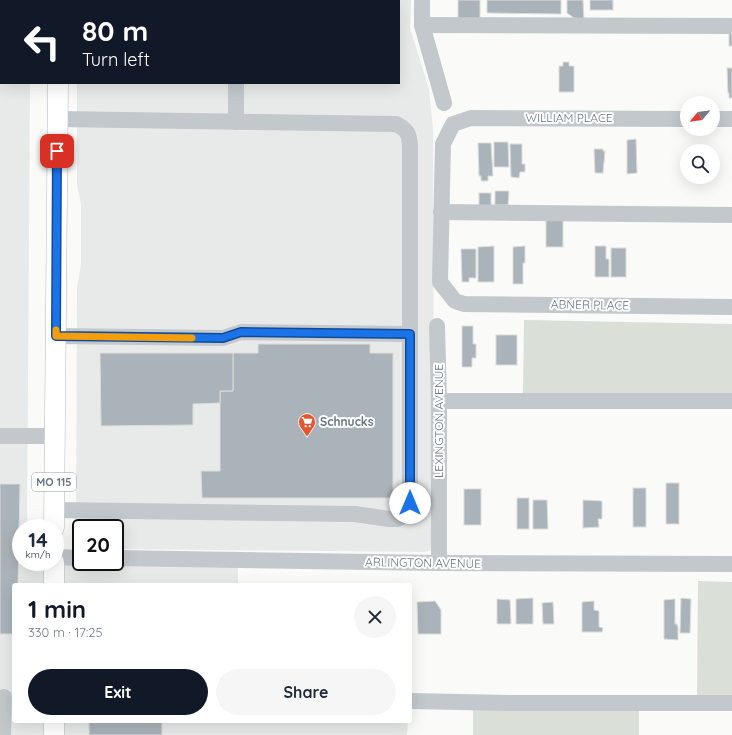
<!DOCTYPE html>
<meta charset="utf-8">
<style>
body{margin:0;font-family:Quicksand,sans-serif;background:#f6f6f7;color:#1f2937;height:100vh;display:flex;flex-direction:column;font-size:15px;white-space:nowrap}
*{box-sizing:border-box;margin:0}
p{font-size:13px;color:#747a83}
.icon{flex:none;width:22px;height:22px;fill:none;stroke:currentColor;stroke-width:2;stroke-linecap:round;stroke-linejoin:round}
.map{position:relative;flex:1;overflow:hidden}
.panel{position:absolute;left:12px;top:583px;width:400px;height:140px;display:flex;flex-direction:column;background:#fff;border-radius:4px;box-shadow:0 4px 16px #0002}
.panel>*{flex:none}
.top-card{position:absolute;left:0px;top:0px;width:400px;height:84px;box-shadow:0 4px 16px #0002;background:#111827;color:#fff;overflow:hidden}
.needle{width:26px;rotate:241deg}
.buttons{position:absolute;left:680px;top:96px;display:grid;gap:8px}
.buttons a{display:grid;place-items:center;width:40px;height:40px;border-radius:50%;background:#fff;box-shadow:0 4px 16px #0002;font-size:20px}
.speed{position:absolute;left:12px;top:519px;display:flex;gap:8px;font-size:20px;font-weight:700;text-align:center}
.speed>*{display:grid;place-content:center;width:52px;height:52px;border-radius:50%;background:#fff;box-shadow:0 4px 16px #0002;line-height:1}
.speed small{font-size:10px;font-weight:400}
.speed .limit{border:2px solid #111;border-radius:6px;background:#fff;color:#111}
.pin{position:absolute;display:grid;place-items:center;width:34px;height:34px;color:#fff;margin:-17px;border-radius:8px;box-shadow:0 2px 6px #0006}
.me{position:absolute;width:44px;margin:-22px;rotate:0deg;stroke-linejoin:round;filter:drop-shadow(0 0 3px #0008)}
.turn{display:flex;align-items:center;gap:14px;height:84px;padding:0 16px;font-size:18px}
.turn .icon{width:52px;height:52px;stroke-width:2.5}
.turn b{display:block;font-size:28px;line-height:34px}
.round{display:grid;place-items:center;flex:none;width:42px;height:42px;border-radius:21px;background:#f6f6f7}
.summary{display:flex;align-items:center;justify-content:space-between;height:68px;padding:0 16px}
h1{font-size:24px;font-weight:800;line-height:30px;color:#111827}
.button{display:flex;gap:8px;margin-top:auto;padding:8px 16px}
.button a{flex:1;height:46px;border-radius:24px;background:#111827;color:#fff;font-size:16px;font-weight:800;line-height:46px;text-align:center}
.button a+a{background:#f6f6f7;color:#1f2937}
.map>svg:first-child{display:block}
.built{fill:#e8e9e9}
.green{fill:#dadfd7}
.building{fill:#aab3b9;stroke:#dcdcda}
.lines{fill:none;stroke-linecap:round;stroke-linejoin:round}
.major-casing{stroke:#b5babe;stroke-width:21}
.minor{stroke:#c3c8cc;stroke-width:16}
.major{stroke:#fff;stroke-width:20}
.route-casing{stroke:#114b97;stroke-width:10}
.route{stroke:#1a73e8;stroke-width:7}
.slow{stroke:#f59e0b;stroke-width:7}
.labels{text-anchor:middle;stroke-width:4;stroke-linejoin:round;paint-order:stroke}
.shield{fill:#fff;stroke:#939fa8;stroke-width:1}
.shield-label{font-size:11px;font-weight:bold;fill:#657683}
.street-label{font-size:12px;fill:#657683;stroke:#fff}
.poi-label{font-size:12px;font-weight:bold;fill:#657683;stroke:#fff;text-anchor:start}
</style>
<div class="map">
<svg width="732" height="735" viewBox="0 0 732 735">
<rect width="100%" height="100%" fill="#fafaf8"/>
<!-- built -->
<g class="built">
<path d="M0 0H31L1 1V83H30L27 528H21V562L238 560V585H14V721H408L407 735H0Z"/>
<path d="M77 0H411L410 28 429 89 433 129 434 541V547L430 551 422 552 115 549V528H81V547L79 546 76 539 77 288 81 265V204L77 185V83H399V1Z"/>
</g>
<!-- green -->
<g class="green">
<path d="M524 320 732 324V398L523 395Z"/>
<path d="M698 581 732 582V700L697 699Z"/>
<rect x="473" y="707" width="166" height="28"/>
</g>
<!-- building -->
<g class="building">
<path d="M303 0H353L303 1Z"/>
<rect x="458" y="0" width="22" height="20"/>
<path d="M487 0H561V14L487 13Z"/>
<path d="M567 0H583L584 20H577L567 13Z"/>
<rect x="590" y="0" width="23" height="10"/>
<rect x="729" y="33" width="3" height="13"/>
<path d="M563 62H569V66H574V92H559V66H563Z"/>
<path d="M727 68H732V98H729V93H728Z"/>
<path d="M636 139 637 173 627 174V140Z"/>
<path d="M494 142H508L509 167H494Z"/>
<path d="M478 143H491L493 176H488V181H481V176H479Z"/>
<path d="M510 144H522V164H525V172H520L519 178 511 177Z"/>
<path d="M594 149H603V151H605L603 173H595Z"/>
<path d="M495 191H509L508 205H495Z"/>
<rect x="479" y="193" width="12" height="13"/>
<rect x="546" y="217" width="17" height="30"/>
<path d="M494 246V282H478V247Z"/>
<path d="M525 246V263H523V284H513V247Z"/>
<path d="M595 246H606V259H609V277H595Z"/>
<rect x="611" y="248" width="15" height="29"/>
<path d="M461 249H476V278H469V282H462Z"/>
<path d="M462 326H473V344H476V358H472V367H462Z"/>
<rect x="496" y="335" width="21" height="30"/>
<path d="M258 344H370V353H393V498H202L201 471H220V391H233V353H258Z"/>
<path d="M100 353H233V391H220V403L193 404V425L101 426Z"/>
<rect x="666" y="483" width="13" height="41"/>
<path d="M0 484H20L18 585H14V634H0Z"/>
<rect x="633" y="488" width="13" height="39"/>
<rect x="464" y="489" width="17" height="36"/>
<rect x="517" y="498" width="12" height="31"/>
<path d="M533 500H547L548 529H533Z"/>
<path d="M583 500 602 501V519H598L599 527 583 528Z"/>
<path d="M533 598V624H516V599Z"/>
<path d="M681 598 691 599 690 633H680Z"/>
<path d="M497 599 510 600 511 624H497Z"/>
<path d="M675 599V624H677V626H678V640L664 639V600Z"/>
<path d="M435 601 441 610V634H418L417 602Z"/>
<path d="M594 601V610L599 611V627L603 628 602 632H582V602Z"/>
<path d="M553 602 554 624H543L542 603Z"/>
<rect x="89" y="721" width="73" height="14"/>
</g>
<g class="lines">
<!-- major casing -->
<g class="major-casing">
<g id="major">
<path d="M58 1V0"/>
<path d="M54 528 58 83"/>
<path d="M54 562V585"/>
<path d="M54 721V735"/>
</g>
</g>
<!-- minor -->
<g class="minor">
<path d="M182 0 184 1"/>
<path d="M422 0V25L444 103"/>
<path d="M117 1 119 0"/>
<path d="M237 1V0"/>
<path d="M422 25 732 26"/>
<path d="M687 119 471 118 453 124 443 144 440 282 455 301 464 304 732 307"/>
<path d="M713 119H732"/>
<path d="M236 122V83"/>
<path d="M441 212 732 215"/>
<path d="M437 326 439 401V563"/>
<path d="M56 336 223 338 241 332 410 334"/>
<path d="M439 401H732"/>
<path d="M0 436H55"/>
<path d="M54 510 355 514 389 519H398L408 513 410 503V146C409 134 408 130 396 124L58 119"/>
<path d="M55 557 81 558"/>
<path d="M115 558 439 563 732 564"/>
<path d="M410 701 509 703H732"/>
<path d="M3 735 4 697"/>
</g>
<!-- major -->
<use href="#major" class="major"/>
</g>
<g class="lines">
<!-- route casing -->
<g class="route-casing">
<path id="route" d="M57 151 56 336 223 338 241 332 410 334V503"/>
</g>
<!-- route -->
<use href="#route" class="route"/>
<!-- slow -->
<path class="slow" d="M56 330V336L192 338"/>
</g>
<!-- icons -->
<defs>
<g id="supermarket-pin" transform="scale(0.9)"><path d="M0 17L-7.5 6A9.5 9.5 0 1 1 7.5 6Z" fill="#e4572e" stroke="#fff"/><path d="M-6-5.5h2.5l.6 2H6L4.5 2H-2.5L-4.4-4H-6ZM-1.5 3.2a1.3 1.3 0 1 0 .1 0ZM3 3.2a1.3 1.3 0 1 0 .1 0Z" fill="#fff"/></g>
</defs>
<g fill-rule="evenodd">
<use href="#supermarket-pin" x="307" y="422"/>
</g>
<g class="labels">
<!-- shield labels -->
<rect class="shield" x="32" y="473" width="44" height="18" rx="3"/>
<g class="shield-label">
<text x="54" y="486">MO 115</text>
</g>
<!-- street labels -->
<g class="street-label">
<text x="569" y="122">WILLIAM PLACE</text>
<text transform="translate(590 305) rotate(1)" y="4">ABNER PLACE</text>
<text transform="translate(439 421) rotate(-90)" y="4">LEXINGTON AVENUE</text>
<text transform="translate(423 563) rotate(1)" y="4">ARLINGTON AVENUE</text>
</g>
<!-- poi labels -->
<g class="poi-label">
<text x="320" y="426">Schnucks</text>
</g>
</g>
</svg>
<div class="buttons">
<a><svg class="needle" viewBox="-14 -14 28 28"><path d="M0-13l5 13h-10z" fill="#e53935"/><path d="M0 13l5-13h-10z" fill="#747a83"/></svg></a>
<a><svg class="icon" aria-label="search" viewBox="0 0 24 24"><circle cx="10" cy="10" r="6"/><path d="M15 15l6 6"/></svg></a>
</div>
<div class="speed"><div>14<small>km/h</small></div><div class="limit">20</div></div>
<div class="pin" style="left:57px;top:151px;background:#d93025"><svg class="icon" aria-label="arrive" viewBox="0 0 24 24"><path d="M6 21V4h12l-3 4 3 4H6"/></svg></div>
<svg class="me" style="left:410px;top:503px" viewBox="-20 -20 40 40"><circle r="19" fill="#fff"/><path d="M0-13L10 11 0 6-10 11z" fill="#1a73e8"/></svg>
<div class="top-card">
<div class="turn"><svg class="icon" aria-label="left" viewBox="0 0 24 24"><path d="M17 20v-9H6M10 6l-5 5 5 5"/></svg><div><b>80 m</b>Turn left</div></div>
</div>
<section class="panel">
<div class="summary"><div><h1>1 min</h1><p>330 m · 17:25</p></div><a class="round"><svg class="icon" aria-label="close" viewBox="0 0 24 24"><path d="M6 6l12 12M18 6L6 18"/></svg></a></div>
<div class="button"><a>Exit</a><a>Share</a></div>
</section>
</div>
